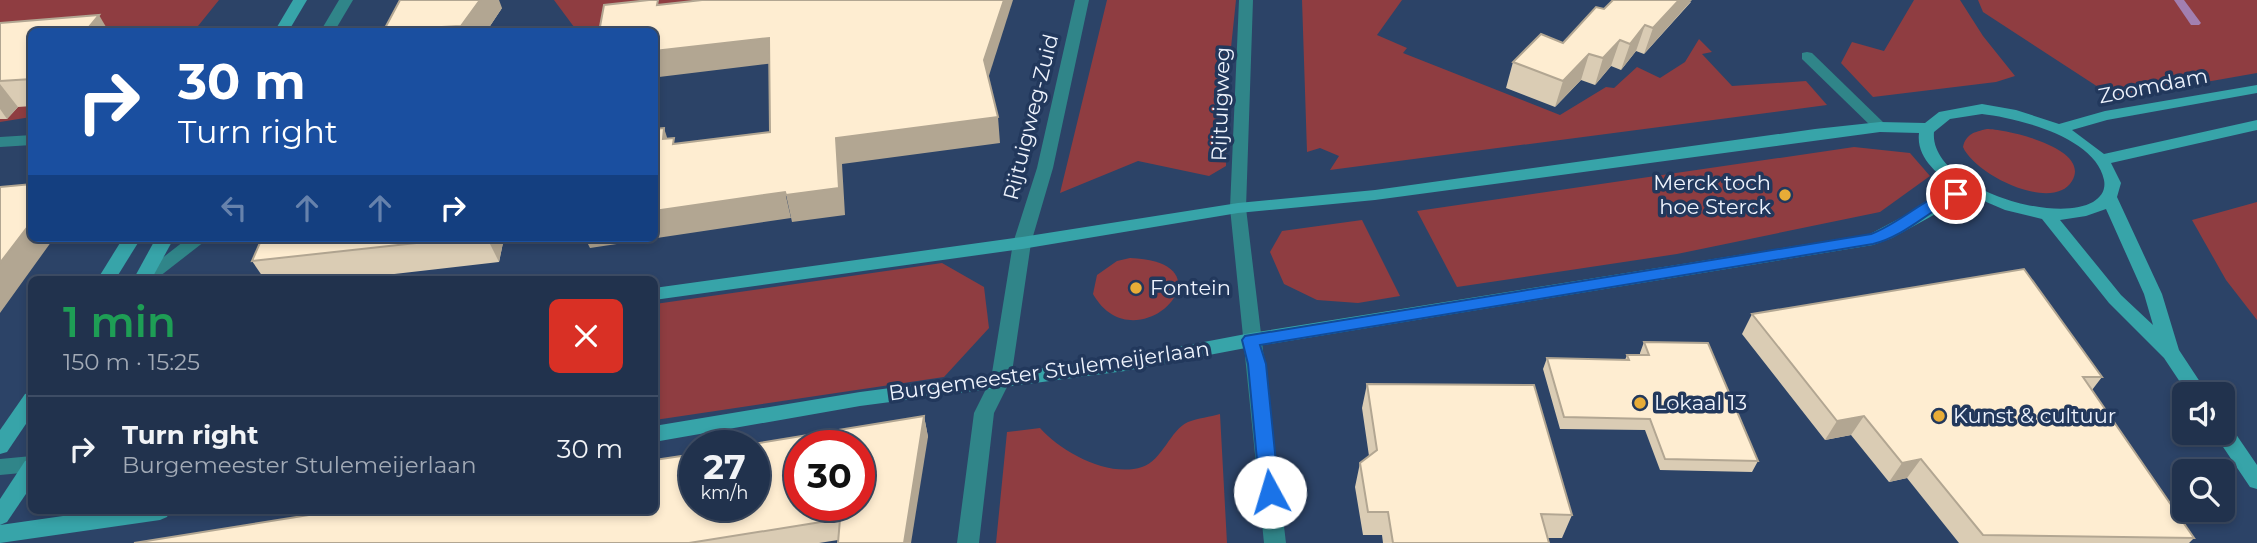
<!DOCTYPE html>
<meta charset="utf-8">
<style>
body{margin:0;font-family:Montserrat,sans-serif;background:#2d3e57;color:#f1f3f6;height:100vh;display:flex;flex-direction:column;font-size:26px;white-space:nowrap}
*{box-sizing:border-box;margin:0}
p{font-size:23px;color:#a2aab6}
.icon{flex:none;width:38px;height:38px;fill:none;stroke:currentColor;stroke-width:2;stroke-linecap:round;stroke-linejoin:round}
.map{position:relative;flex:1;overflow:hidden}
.panel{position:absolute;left:28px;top:276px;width:630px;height:238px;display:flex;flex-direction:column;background:#21324d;border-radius:10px;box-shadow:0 4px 10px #0003,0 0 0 2px #3e4d65}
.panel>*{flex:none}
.guide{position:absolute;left:28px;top:28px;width:630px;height:214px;border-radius:10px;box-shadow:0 4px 10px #0003,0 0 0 2px #3e4d65;background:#1a4fa0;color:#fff;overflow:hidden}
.fabs{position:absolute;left:2172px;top:382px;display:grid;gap:14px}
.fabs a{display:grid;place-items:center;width:63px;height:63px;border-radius:10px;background:#21324d;box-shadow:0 4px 10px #0003,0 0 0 2px #3e4d65;font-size:35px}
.speed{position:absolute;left:679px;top:430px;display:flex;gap:14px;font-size:35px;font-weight:700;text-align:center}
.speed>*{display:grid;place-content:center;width:91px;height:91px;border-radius:50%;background:#21324d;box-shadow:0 4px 10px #0003,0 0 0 2px #3e4d65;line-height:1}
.speed small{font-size:18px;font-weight:400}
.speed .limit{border:10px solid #d22;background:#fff;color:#111}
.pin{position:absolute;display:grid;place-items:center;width:60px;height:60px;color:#fff;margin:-30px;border:4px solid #fff;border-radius:50%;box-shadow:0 2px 7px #0007}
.me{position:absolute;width:77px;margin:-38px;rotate:354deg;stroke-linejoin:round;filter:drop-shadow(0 0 5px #0008)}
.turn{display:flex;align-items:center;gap:24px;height:147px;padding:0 35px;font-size:32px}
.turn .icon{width:91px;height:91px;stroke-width:2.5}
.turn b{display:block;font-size:49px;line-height:60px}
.lanes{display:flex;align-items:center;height:66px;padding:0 35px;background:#0003;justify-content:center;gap:35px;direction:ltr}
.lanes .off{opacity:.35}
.round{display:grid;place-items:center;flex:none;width:74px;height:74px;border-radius:10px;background:#2d3e57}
.headline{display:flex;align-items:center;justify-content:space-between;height:119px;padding:0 35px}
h1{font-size:42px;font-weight:600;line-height:52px;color:#1e9e55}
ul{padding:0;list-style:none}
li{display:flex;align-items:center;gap:21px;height:105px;padding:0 35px;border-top:2px solid #3e4d65}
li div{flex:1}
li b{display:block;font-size:26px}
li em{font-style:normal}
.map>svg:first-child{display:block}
.green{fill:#8f3d41}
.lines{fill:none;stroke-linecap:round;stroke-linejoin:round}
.stream{fill:#a27fb0;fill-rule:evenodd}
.lane{fill:#308589;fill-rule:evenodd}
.street{fill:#308589;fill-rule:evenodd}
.secondary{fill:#37a4a9;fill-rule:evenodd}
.wall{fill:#daccb4}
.shaded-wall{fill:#b2a692}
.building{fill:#feedd1;stroke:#b2a692;stroke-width:2;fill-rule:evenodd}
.route{fill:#1a73e8;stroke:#114b97;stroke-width:2}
.poi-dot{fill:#e8ac37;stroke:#22385c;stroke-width:2.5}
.labels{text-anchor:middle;stroke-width:7;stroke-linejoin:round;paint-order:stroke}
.street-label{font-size:21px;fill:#eef3fd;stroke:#22385c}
.poi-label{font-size:21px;fill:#eef3fd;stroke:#22385c;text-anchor:start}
</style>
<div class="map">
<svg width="2257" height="543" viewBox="0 0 2257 543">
<rect width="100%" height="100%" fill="#2c4367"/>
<!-- green -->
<g class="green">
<path d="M0 0H219L194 31 32 32 31 117 0 122Z"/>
<path d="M554 0H711L611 32 577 31Z"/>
<path d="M1107 0H1236L1228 76 1226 166 1209 176 1138 161 1060 193Z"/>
<path d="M1302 0H1402L1377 35 1407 48 1403 53 1560 115 1606 87 1614 88 1637 67 1660 78 1685 62 1699 39 1712 52 1702 54 1732 86 1806 81 1827 105 1330 170 1339 156 1320 148 1307 152Z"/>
<path d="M1914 0H1960L1983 36 2015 76 1996 82 1873 97 1841 63 1852 42 1884 51Z"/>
<path d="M1978 0H2257V73L2115 98 1983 12Z"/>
<path d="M1987 129C2006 129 2092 148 2072 181 2053 213 1975 175 1963 147 1966 134 1974 132 1987 129Z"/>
<path d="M1854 147 1910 153 1930 176 1880 212 1677 254 1457 287 1417 211Z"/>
<path d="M2257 202V320L2226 280 2192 220Z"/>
<path d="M1362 220 1400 296 1358 303 1317 300 1284 284 1270 252 1282 231Z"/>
<path d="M1130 258C1239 262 1135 368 1093 294L1097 275 1117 261Z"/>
<path d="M942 263 984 287 989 328 944 377 655 420V304Z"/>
<path d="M1220 414 1227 543H996L1007 432 1040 428C1061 452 1109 478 1142 467 1163 460 1170 430 1188 422 1198 418 1210 417 1220 414Z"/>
</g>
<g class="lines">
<!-- stream -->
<path class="stream" d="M2174 0H2184L2201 23 2199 25H2191Z"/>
<!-- lane -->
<path class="lane" d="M1807 52 1812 53 1885 124 1888 127 1885 130H1875L1802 59V53Z"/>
<!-- street -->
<g class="street">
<path d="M339 0H353L334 32H320Z"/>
<path d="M1075 0H1089L1053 168 1031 243 1011 379 994 413 979 543H957L974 413 991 379 1013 243 1037 168Z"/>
<path d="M1239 0H1253L1246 208 1286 543H1264L1230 208Z"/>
<path d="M32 135V145L0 147V137Z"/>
<path d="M188 238H209L155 280H134Z"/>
<path d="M32 456V472L0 475V459Z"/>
</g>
<!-- secondary -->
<g class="secondary">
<path d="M293 0H307L288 32H274Z"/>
<path d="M2257 85V93L2107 120 2072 130 2104 154 2257 120V130L2111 163 2121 183 2117 197 2162 294 2179 350 2208 394H2188L2164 358 2109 303 2042 219 2005 210 1970 195 1892 238 1873 245 1251 347 1125 371 860 406 654 442V426L860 392 1125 357 1251 333 1870 234 1957 188C1938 175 1916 158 1919 133L1880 132 1375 200 1238 213 1022 249 654 300V288L1022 237 1238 203 1375 190 1815 129 1880 122 1925 123 1939 112 1982 104 2016 110 2059 124 2105 111ZM1982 114C2017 118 2096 137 2104 180 2106 190 2101 197 2093 202 2052 225 1929 185 1934 132L1950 119ZM2106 209 2144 294 2153 325 2121 295 2060 220 2086 216Z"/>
<path d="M123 238H141L115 280H97Z"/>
<path d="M156 238H174L151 280H133Z"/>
<path d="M32 392V415L7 452 0 454V430L25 394Z"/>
<path d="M2222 422 2229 424 2257 465V489L2250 487 2213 432H2222Z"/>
<path d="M32 459V485L7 522 0 525V499L25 461Z"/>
<path d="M98 511H170L167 517 160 520 0 543V525Z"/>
</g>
</g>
<!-- wall -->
<g class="wall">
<path d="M1691 2 1644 54 1636 51 1621 70 1611 66 1595 85 1581 80 1555 107 1506 88 1513 62 1563 43 1604 9Z"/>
<path d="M502 8 486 32H384V30Z"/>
<path d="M0 23 32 32V106L18 107 7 119H0Z"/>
<path d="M262 238H504L499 262 342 280H265L252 261Z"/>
<path d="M1752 314 2102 377 2092 390 2194 538 2189 543H1959L1907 478 1889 482 1851 435 1825 440 1742 334Z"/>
<path d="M1644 342 1758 461 1752 472 1660 470 1645 430 1560 429 1543 369 1547 358 1625 360 1627 355H1640V353Z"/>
<path d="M1367 384 1572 515 1562 538H1547L1549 543H1383L1382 535H1363L1355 487 1360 463 1369 456 1362 408Z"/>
<path d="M924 416 928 437 838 540 819 543H134L654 511Z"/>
</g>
<!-- shaded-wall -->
<g class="shaded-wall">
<path d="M480 0H499L502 8 486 32H464L461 26Z"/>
<path d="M1004 0H1013L986 85 984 60Z"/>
<path d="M1679 0H1692L1644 54 1653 28Z"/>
<path d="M99 15 109 32H85Z"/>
<path d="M1645 25 1636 51 1621 70 1630 44Z"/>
<path d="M769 38 775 63 659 77V83H654V51Z"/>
<path d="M1620 40 1611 66 1595 85 1603 58Z"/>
<path d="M1589 54 1581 80 1555 107 1563 81Z"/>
<path d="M0 84 18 107 7 119 0 109Z"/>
<path d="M998 117 1000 143 842 164 845 215 792 222 786 195 836 138Z"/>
<path d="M664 128 672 153 663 139Z"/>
<path d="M785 192 791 218 590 248 585 238H654V211Z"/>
<path d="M32 221V238H54L0 313V263Z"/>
<path d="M487 238H504L499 262Z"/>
<path d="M924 416 928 437 911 543H904Z"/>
<path d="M1864 416 1851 435 1825 440 1837 421Z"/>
<path d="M1921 459 1907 478 1889 482 1902 463Z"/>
</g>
<!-- building -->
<g class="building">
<path d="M400 0H480L461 26 384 30Z"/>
<path d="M649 0H658L657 5 702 0H1004L984 60 998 117 836 138 839 188 786 195 785 192 654 211V129L664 128 663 139 674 138 673 144 770 132 769 38 654 51V32H599L604 5Z"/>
<path d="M1613 0H1679L1653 28 1645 25 1630 44 1620 40 1603 58 1589 54 1563 81 1513 62 1541 34 1563 43 1596 7 1604 9Z"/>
<path d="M99 15 85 32H32V79L0 81V23Z"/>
<path d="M32 184V221L0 263V187Z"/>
<path d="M262 238H462L252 261Z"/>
<path d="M2024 269 2102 377H2083L2194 538 1983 535 1921 459 1902 463 1864 416 1837 421 1752 314Z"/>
<path d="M1644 342 1708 343 1758 461 1665 459 1650 419 1564 417 1547 358 1629 360 1627 355H1649Z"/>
<path d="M1367 384 1534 385 1572 515 1541 514 1549 543H1393L1388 512H1368L1360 463 1377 450Z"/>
<path d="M924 416 904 543H838L840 519 689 543H134L334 511H654V460L695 454V506H754V446H741ZM800 446H859V506H800Z"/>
</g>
<!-- route -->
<path class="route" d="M1956 189 1964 194C1958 199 1951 200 1945 204 1921 218 1901 237 1873 244L1260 345 1266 364 1279 492 1276 497H1263L1260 492 1248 364 1242 340 1245 336 1871 234C1901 223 1924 197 1956 189Z"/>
<!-- markers -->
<g class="poi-dot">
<circle cx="1785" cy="195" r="7"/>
<circle cx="1136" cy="288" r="7"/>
<circle cx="1640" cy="403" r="7"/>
<circle cx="1939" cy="416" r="7"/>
</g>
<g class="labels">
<!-- street labels -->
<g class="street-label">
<text transform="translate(2153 86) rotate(-11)" y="7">Zoomdam</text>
<text transform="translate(1221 104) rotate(-88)" y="7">Rijtuigweg</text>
<text transform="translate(1031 117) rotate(-76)" y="7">Rijtuigweg-Zuid</text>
<text transform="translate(1049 371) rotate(-8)" y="7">Burgemeester Stulemeijerlaan</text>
</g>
<!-- poi labels -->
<g class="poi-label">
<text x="1771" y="190" text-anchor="end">Merck toch<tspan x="1771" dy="24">hoe Sterck</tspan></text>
<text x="1150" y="295">Fontein</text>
<text x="1654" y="410">Lokaal 13</text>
<text x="1953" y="423">Kunst &amp; cultuur</text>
</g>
</g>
</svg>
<div class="fabs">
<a><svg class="icon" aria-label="sound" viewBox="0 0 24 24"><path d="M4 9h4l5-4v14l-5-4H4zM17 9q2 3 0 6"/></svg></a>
<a><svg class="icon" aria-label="search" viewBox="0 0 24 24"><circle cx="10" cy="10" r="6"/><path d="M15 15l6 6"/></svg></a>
</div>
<div class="speed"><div>27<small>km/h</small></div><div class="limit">30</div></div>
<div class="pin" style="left:1956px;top:194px;background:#d93025"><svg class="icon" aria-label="arrive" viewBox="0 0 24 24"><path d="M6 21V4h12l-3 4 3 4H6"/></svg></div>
<svg class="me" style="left:1270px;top:492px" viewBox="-20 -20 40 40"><circle r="19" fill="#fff"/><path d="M0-13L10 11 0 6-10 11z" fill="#1a73e8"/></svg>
<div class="guide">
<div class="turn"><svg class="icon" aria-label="right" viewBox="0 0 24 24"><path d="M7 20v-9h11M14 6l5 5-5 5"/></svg><div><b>30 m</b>Turn right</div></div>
<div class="lanes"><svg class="icon off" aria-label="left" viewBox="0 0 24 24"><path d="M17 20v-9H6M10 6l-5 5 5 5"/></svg><svg class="icon off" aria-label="ahead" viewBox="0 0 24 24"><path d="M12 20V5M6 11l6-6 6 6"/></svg><svg class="icon off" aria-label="ahead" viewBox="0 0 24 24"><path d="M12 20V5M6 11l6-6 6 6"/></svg><svg class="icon" aria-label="right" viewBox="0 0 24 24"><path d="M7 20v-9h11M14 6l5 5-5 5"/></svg></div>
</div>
<section class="panel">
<div class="headline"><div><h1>1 min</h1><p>150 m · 15:25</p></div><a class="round" style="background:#d93025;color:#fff"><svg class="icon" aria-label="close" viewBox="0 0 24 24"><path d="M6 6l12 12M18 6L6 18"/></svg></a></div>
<ul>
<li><svg class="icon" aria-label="right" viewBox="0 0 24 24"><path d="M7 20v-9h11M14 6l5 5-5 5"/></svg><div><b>Turn right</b><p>Burgemeester Stulemeijerlaan</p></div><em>30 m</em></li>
</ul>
</section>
</div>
